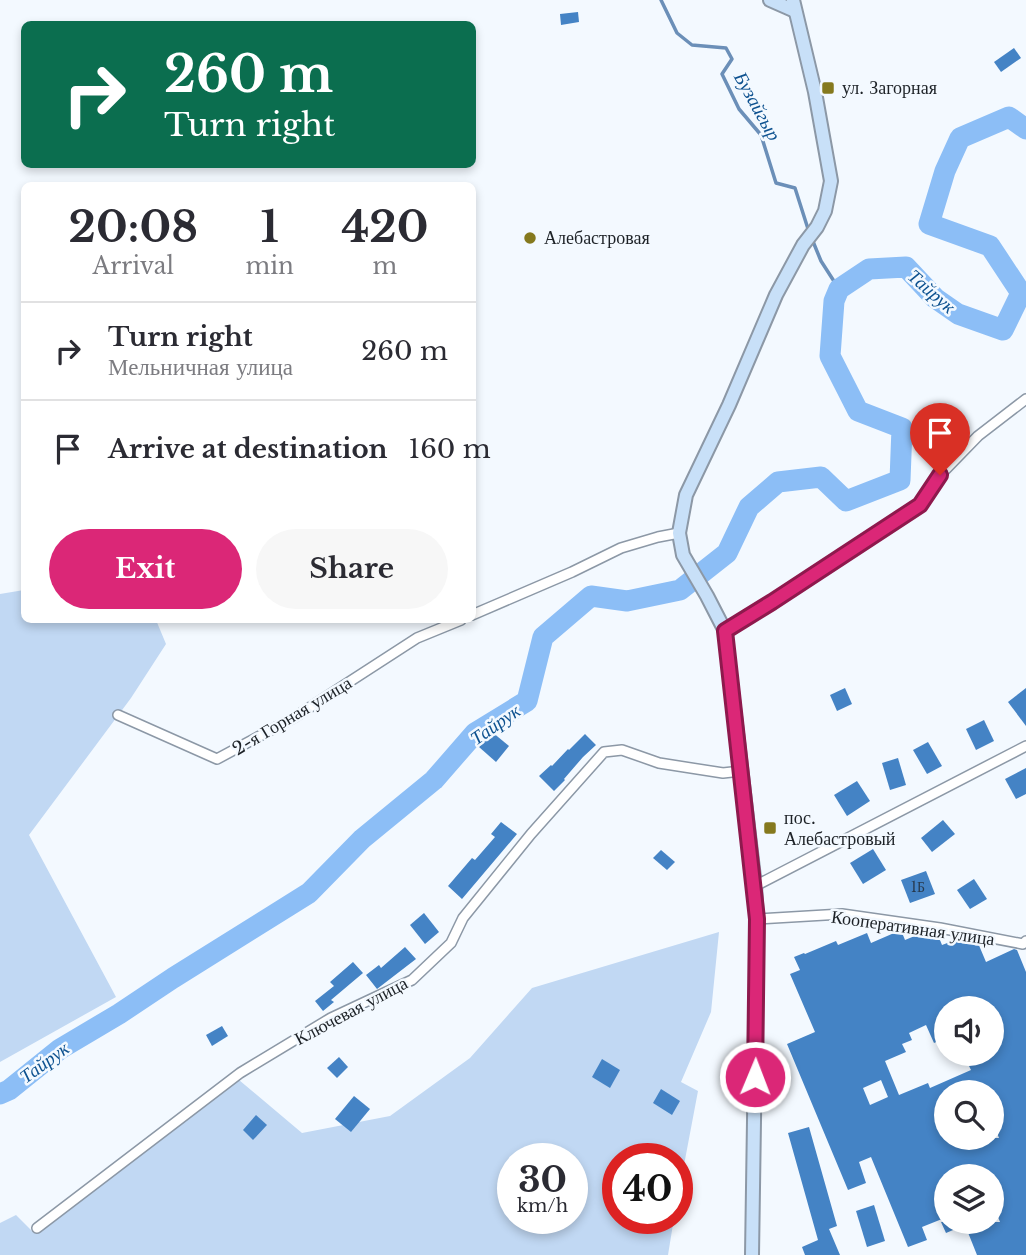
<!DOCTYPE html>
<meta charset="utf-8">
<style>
body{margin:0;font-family:"Libre Baskerville",serif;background:#f7f7f7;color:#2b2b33;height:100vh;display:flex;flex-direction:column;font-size:26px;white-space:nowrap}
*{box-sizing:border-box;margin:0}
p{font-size:23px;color:#7c7c81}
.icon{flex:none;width:38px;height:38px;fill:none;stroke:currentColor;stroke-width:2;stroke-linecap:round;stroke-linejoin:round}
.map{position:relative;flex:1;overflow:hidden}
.sheet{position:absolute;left:21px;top:182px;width:455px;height:441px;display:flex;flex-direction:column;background:#fff;border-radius:10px;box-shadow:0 4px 10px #0003}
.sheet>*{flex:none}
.top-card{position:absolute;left:21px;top:21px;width:455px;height:147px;border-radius:10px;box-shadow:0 4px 10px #0003;background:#0b6e4f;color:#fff;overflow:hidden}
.controls{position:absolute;left:934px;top:996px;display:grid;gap:14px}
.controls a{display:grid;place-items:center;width:70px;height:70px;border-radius:50%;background:#fff;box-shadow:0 4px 10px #0003;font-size:35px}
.speed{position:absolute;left:497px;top:1143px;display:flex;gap:14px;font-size:35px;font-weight:700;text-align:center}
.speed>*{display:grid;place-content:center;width:91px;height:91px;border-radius:50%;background:#fff;box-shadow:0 4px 10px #0003;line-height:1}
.speed small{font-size:18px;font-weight:400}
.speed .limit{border:10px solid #d22;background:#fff;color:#111}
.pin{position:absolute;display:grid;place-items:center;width:60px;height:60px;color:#fff;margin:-72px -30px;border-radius:50% 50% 50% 0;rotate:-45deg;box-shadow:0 0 7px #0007}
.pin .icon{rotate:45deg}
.me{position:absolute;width:77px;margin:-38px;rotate:1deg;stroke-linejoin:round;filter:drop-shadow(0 0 5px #0008)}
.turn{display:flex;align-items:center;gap:24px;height:147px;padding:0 28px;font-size:32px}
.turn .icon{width:91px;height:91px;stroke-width:2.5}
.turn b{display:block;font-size:49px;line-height:60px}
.eta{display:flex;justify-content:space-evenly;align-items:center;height:119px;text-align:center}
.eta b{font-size:42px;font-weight:700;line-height:49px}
.primary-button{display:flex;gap:14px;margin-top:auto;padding:14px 28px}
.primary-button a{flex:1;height:80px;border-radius:42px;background:#db2777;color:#fff;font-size:28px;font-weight:700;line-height:80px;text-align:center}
.primary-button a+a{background:#f7f7f7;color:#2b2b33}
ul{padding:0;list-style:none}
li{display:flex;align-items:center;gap:21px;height:98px;padding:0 28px;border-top:2px solid #e1e1e2}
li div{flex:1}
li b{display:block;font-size:26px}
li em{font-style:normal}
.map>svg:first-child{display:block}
.green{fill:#c1d8f3;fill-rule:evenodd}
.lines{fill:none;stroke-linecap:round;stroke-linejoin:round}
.stream{stroke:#6b8fb8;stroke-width:3.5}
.river{stroke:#8cbef6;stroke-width:21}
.building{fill:#4483c5;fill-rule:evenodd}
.street-casing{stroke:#8c98a6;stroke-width:12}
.secondary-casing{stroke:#8c98a6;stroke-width:16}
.street{stroke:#fff;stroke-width:9}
.secondary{stroke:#c8e0f8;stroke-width:12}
.route-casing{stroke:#8e194d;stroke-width:18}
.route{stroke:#db2777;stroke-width:12}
.poi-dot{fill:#85791e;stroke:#f3f9ff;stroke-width:2.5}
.labels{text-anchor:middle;stroke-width:5;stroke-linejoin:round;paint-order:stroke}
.number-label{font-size:14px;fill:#273a4e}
.poi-label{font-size:18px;fill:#1d2227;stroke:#f3f9ff;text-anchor:start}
.street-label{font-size:18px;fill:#1d2227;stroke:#f3f9ff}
.water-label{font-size:19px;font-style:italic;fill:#0e5290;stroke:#f3f9ff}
</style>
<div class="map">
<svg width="1026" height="1255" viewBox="0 0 1026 1255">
<rect width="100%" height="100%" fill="#f3f9ff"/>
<!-- green -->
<g class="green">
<path d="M24 590V620H156L166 644 131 698 29 835 116 997 0 1062V594Z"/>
<path d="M719 932 711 1012 681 1082 698 1091 677 1202V1158H618V1218H674L668 1255H0V1223L16 1215 34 1233 239 1080 302 1133 390 1116 470 1058 532 988ZM513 1158H572V1218H513Z"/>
</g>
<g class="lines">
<!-- stream -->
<g class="stream">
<path d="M661 0 677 33 692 45 726 48 732 59 722 74 739 109 761 135 776 183 795 188 809 232"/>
<path d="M812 239 821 261 839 289"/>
</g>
<!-- river -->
<path class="river" d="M0 1094 9 1090 60 1049 119 1014 173 978 309 893 362 839 434 780 475 733 527 701 543 637 591 596 627 601 680 590 727 553 749 507 778 482 821 477 846 501 900 480 902 428 858 411 830 356 834 301 839 289 869 269 906 267 935 298 958 314 1003 330 1021 293 990 246 929 224 945 171 960 138 1009 117 1026 129"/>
</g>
<!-- building -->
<g class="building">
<path d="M578 12 579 22 561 25 560 14Z"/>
<path d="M1014 48 1021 58 1001 72 994 62Z"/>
<path d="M952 425 961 436 947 448 938 437Z"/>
<path d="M845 688 852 704 837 711 830 695Z"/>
<path d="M1026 688V726L1008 702Z"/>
<path d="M984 720 994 741 976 750 966 729Z"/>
<path d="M492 732 509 746 496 762 479 747Z"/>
<path d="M585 734 596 745 583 757 564 779 565 780 554 791 539 776 551 765 552 766 568 749 569 750Z"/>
<path d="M928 742 942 766 927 774 913 750Z"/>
<path d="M898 758 906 785 890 790 882 763Z"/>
<path d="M1026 768V794L1016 799 1005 779Z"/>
<path d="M857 781 870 801 847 816 834 795Z"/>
<path d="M943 820 955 834 932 852 921 838Z"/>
<path d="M501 822 517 834 462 899 448 886 472 858 475 860 495 837 491 834Z"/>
<path d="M873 849 886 870 863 884 850 863Z"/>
<path d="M661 850 675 862 667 870 653 858Z"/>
<path d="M926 871 935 894 910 903 901 880Z"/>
<path d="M974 879 987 899 970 909 957 890Z"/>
<path d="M424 913 439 932 425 944 410 925Z"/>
<path d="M901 930 905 940 922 933H926L928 938 938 935 942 945 958 939 966 940 968 944 974 942 978 943 986 962 1014 949 1017 950 1026 972V1255H977L965 1225 946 1233 941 1222H1000L992 1202V1176H947V1217L922 1227 927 1240 908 1247 871 1157 859 1162 866 1183 848 1190 787 1044 815 1032 790 974 800 970 794 957 804 953 805 954 836 941 838 945 867 933 871 943ZM947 1008H992V1035L998 1050 968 1064 971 1070 930 1088 928 1083 899 1095 885 1061 906 1052 902 1044 912 1040 909 1033 926 1025 934 1043 947 1037ZM881 1080 888 1097 870 1105 863 1088ZM947 1092H992V1120L999 1138H947Z"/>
<path d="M405 947 416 959 377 989 366 975 379 965 381 968Z"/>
<path d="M353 962 363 973 331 1000 334 1002 323 1011 315 1001 334 986 330 982Z"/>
<path d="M222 1026 228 1036 212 1046 206 1035Z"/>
<path d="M339 1057 348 1067 337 1078 327 1068Z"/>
<path d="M602 1059 620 1070 610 1088 592 1077Z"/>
<path d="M661 1089 680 1101 672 1115 653 1103Z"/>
<path d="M354 1096 370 1109 351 1132 335 1119Z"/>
<path d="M256 1115 267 1125 253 1140 243 1130Z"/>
<path d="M809 1127 837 1226 829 1229 840 1255H805L802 1247 818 1240 788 1133Z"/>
<path d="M874 1205 885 1241 867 1247 856 1211Z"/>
</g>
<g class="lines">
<!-- street casing -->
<g class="street-casing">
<g id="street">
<path d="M472 615 572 572 621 548 658 537 679 533"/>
<path d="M725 631 772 602 920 505 940 475 978 436 1026 399"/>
<path d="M118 715 217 759 295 717 417 638 461 620"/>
<path d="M755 886 1026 746"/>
<path d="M757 919 842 914 940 928 1023 944 1026 941"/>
<path d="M37 1228 240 1073 331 1018 412 980 451 943 463 918 531 834 604 752 622 750 659 763 723 773 741 771"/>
</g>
</g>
<!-- secondary casing -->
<g class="secondary-casing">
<g id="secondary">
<path d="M770 0 795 11"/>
<path d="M752 1255 757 919 755 886 725 631 707 596 683 555 679 533 686 495 729 405 776 295 803 245 817 227 825 211 831 181 815 92 793 0"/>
</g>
</g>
<!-- street -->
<use href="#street" class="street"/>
<!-- secondary -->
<use href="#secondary" class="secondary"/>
</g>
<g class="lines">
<!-- route casing -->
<g class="route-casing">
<path id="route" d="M755 1077 757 919 725 631 772 602 920 505 940 475"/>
</g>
<!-- route -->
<use href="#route" class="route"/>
</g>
<!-- markers -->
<g class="poi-dot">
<rect x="821" y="81" width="14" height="14" rx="3.5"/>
<circle cx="530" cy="238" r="7"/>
<rect x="763" y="821" width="14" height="14" rx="3.5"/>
</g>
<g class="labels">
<!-- number labels -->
<g class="number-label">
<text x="918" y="892">1Б</text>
</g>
<!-- poi labels -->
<g class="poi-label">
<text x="842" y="94">ул. Загорная</text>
<text x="544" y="244">Алебастровая</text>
<text x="784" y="824">пос.<tspan x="784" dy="21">Алебастровый</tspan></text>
</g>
<!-- street labels -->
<g class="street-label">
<text transform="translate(292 716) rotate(-31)" y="6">2-я Горная улица</text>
<text transform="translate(913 928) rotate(8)" y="6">Кооперативная улица</text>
<text transform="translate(351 1011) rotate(-28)" y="6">Ключевая улица</text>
</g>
<!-- water labels -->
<g class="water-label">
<text transform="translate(758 106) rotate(61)" y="7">Бузайгыр</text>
<text transform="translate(932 291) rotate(41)" y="7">Тайрук</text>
<text transform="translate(495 724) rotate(-35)" y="7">Тайрук</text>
<text transform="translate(44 1062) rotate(-36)" y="7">Тайрук</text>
</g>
</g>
</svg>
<div class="controls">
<a><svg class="icon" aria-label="sound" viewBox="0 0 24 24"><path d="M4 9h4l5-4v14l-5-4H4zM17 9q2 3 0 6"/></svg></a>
<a><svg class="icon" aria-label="search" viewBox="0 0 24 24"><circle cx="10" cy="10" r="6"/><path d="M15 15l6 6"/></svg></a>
<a><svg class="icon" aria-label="layers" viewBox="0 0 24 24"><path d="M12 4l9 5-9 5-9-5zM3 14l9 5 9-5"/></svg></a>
</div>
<div class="speed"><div>30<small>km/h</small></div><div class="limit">40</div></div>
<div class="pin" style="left:940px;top:475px;background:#d93025"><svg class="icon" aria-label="arrive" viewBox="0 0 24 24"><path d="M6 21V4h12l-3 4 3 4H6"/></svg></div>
<svg class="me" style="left:755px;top:1077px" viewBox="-20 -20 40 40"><circle r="17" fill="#db2777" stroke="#fff" stroke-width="3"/><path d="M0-11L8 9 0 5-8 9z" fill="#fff"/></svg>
<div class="top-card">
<div class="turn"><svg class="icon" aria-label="right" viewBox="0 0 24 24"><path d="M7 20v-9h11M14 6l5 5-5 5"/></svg><div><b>260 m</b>Turn right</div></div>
</div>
<section class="sheet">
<div class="eta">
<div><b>20:08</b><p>Arrival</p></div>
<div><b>1</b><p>min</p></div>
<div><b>420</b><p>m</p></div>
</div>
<ul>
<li><svg class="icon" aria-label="right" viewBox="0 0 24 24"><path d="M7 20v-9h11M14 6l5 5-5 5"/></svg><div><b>Turn right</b><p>Мельничная улица</p></div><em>260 m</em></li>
<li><svg class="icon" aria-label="arrive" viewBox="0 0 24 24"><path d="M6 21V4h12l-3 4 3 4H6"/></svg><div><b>Arrive at destination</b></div><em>160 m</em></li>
</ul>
<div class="primary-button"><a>Exit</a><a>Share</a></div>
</section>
</div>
